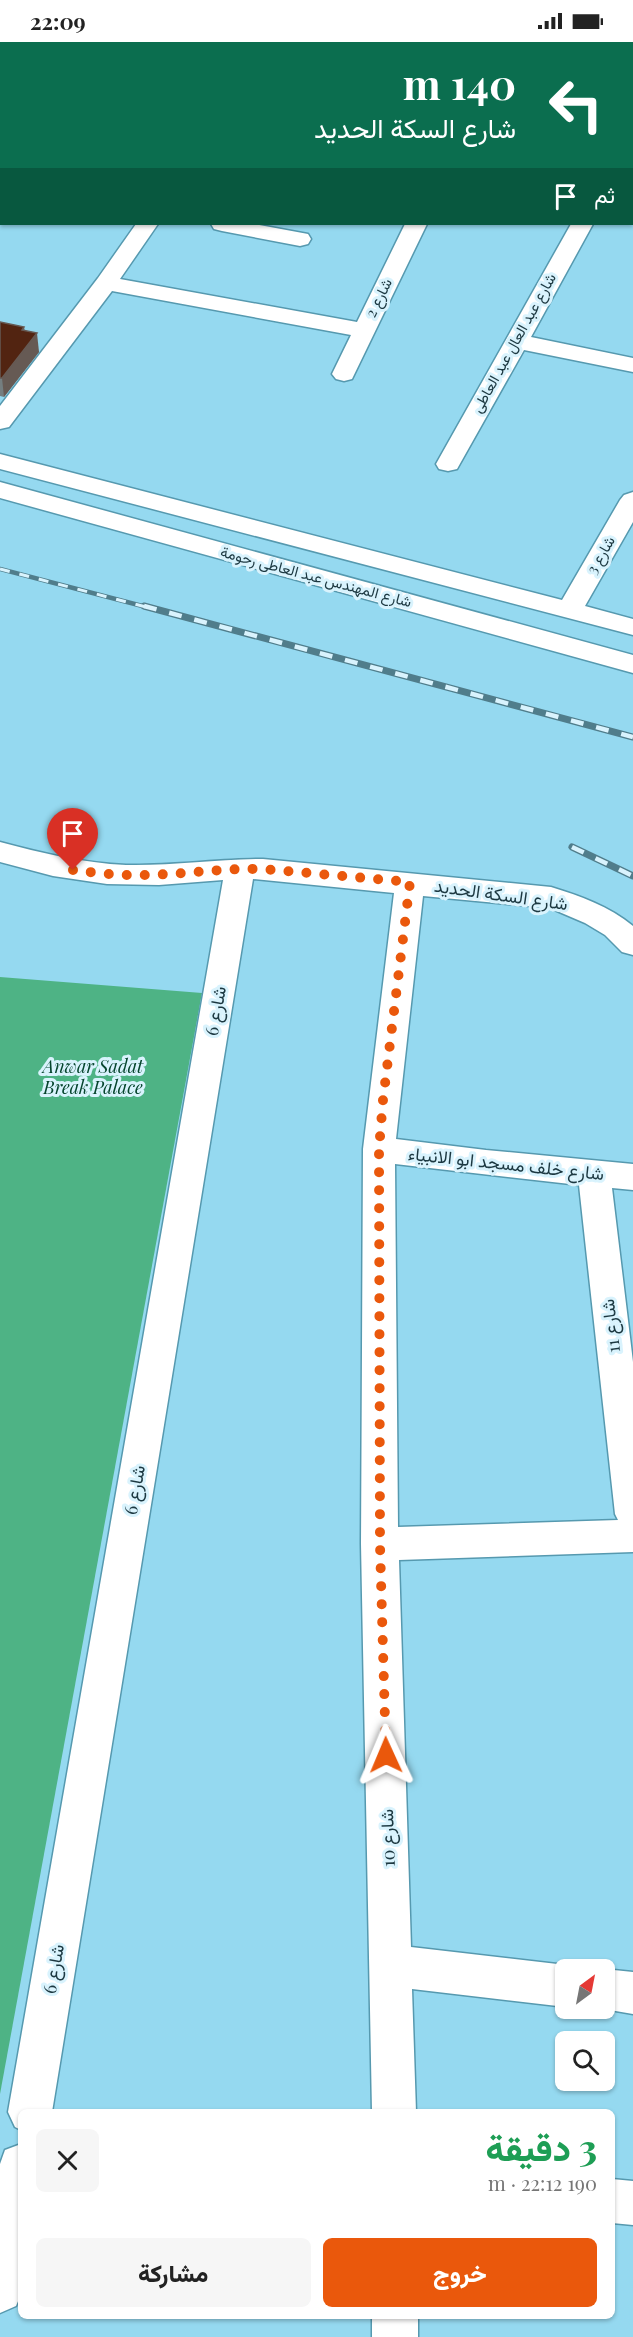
<!DOCTYPE html>
<html lang="ar">
<meta charset="utf-8">
<style>
body{margin:0;font-family:"Playfair Display",Vazirmatn,serif;background:#f6f6f6;color:#222;direction:rtl;height:100vh;display:flex;flex-direction:column;font-size:22px;white-space:nowrap}
*{box-sizing:border-box;margin:0}
p{font-size:20px;color:#767676}
.icon{flex:none;width:33px;height:33px;fill:none;stroke:currentColor;stroke-width:2;stroke-linecap:round;stroke-linejoin:round}
.map{position:relative;flex:1;overflow:hidden;direction:ltr}
.details{position:absolute;left:18px;top:2067px;width:597px;height:210px;display:flex;flex-direction:column;background:#fff;border-radius:9px;box-shadow:0 2px 4px #0004;direction:rtl}
.details>*{flex:none}
.hud{position:absolute;left:0px;top:0px;width:633px;height:183px;box-shadow:0 2px 4px #0004;direction:rtl;background:#0b6e4f;color:#fff;overflow:hidden}
.needle{width:39px;rotate:32deg}
.controls{position:absolute;left:555px;top:1917px;display:grid;gap:12px}
.controls a{display:grid;place-items:center;width:60px;height:60px;border-radius:9px;background:#fff;box-shadow:0 2px 4px #0004;font-size:30px}
.pin{position:absolute;display:grid;place-items:center;width:51px;height:51px;color:#fff;margin:-62px -26px;border-radius:50% 50% 50% 0;rotate:-45deg;box-shadow:0 0 6px #0007}
.pin .icon{rotate:45deg}
.me{position:absolute;width:66px;margin:-33px;rotate:359deg;stroke-linejoin:round;filter:drop-shadow(0 0 4px #0008)}
.turn{display:flex;align-items:center;gap:21px;height:126px;padding:0 18px;font-size:27px}
.turn .icon{width:78px;height:78px;stroke-width:2.5}
.turn b{display:block;font-size:42px;line-height:51px}
.then{display:flex;align-items:center;height:57px;padding:0 18px;background:#0003;gap:12px;font-size:22px}
.round{display:grid;place-items:center;flex:none;width:63px;height:63px;border-radius:9px;background:#f6f6f6}
.head{display:flex;align-items:center;justify-content:space-between;height:102px;padding:0 18px}
h1{font-size:36px;font-weight:800;line-height:45px;color:#1e9e55}
.button{display:flex;gap:12px;margin-top:auto;padding:12px 18px}
.button a{flex:1;height:69px;border-radius:9px;background:#ea580c;color:#fff;font-size:24px;font-weight:800;line-height:69px;text-align:center}
.button a+a{background:#f6f6f6;color:#222}
.status{display:flex;justify-content:space-between;align-items:center;height:42px;padding:0 30px;background:#fff;direction:ltr}
.status svg{height:16px;fill:currentColor}
.map>svg:first-child{display:block}
.green{fill:#4eb385}
.lines{fill:none;stroke-linecap:round;stroke-linejoin:round}
.minor-casing{stroke:#5699af;stroke-width:3}
.minor{fill:#fff;fill-rule:evenodd}
.rail-far1-casing{stroke:#507d8b;stroke-width:4.5}
.rail-casing{stroke:#507d8b;stroke-width:7}
.rail-far1{stroke:#d9f3fd;stroke-width:3;stroke-dasharray:10;stroke-linecap:butt}
.rail{stroke:#d9f3fd;stroke-width:4.5;stroke-dasharray:13;stroke-linecap:butt}
.wall{fill:#747e80}
.shaded-wall{fill:#665a54}
.building{fill:#522411;stroke:#665a54;stroke-width:1.5}
.route{stroke:#ea580c;stroke-width:10;stroke-dasharray:0 18}
.labels{text-anchor:middle;stroke-width:6;stroke-linejoin:round;paint-order:stroke}
.far-street-label{font-size:15px;fill:#1c3841;stroke:#d9f3fd}
.street-label{font-size:18px;fill:#1c3841;stroke:#d9f3fd}
.park-label{font-size:18px;font-style:italic;fill:#05452d;stroke:#d9f3fd}
</style>
<div class="status"><b>22:09</b><svg viewBox="0 0 49 12"><path d="M0 12V9h3v3zM5 12V6h3v6zM10 12V3h3v9zM15 12V0h3v12zM26 1h20v11H26zM47 4h2v5h-2z"/></svg></div>
<div class="map">
<svg width="633" height="2295" viewBox="0 0 633 2295">
<rect width="100%" height="100%" fill="#95d9f0"/>
<!-- green -->
<path class="green" d="M0 935 202 951 0 2052Z"/>
<g class="lines">
<!-- minor casing -->
<g class="minor-casing">
<g id="minor">
<path d="M0 0H9L10 2H2L0 10Z"/>
<path d="M106 0H127L105 2Z"/>
<path d="M562 0H582L561 2Z"/>
<path d="M606 0H632L633 2 632 4V2Z"/>
<rect x="632" y="122" width="1" height="12"/>
<path d="M136 182H158L120 237 357 280 405 182H427L352 337 344 339 336 337 332 332 351 293 112 249 9 385 0 387V364L98 236Z"/>
<path d="M211 182H254L308 192 311 197 308 202 300 204 222 189 214 187Z"/>
<path d="M571 182H593L531 295 633 316V330L524 308 457 427 448 429 439 427 436 422Z"/>
<path d="M0 412 562 558 620 458 624 453 633 450V480L585 564 633 577V593L0 427Z"/>
<path d="M0 440 633 613V631L0 456Z"/>
<path d="M0 800C41 811 83 821 126 823 172 824 218 817 263 817L551 845C580 854 609 864 633 884V913L622 910 605 893 585 881 550 866 423 854 396 1097 486 1108 633 1122V1148L612 1146 633 1320V1510L399 1518 411 1905 566 1923 577 1928H566V1965L412 1947 416 2070H372L361 1502 363 1107 394 851 253 837 52 2070H21V2088L15 2085 8 2070 223 838 159 843 107 842 53 834 0 820ZM395 1122 579 1143 615 1472 618 1478 398 1485Z"/>
<path d="M604 1927 633 1930V1972L598 1966H604Z"/>
<path d="M21 2102V2252L16 2264 0 2271V2122L5 2108Z"/>
<path d="M612 2137 633 2139V2183L612 2181Z"/>
<rect x="372" y="2274" width="46" height="21"/>
</g>
</g>
<!-- minor -->
<use href="#minor" class="minor"/>
<!-- rail-far1 casing -->
<g class="rail-far1-casing">
<path id="rail-far1" d="M0 527 150 566"/>
</g>
<!-- rail casing -->
<g class="rail-casing">
<g id="rail">
<path d="M144 564 633 695"/>
<path d="M572 805 633 834"/>
</g>
</g>
<!-- rail-far1 -->
<use href="#rail-far1" class="rail-far1"/>
<!-- rail -->
<use href="#rail" class="rail"/>
</g>
<!-- wall -->
<path class="wall" d="M0 280 24 285 25 289 39 310 4 355 0 354Z"/>
<!-- shaded-wall -->
<path class="shaded-wall" d="M37 291 39 310 4 355 2 336Z"/>
<!-- building -->
<path class="building" d="M0 280 24 285 22 288 37 291 2 336H0Z"/>
<g class="lines">
<!-- route -->
<path class="route" d="M73 828C97 831 122 834 147 833 186 832 224 826 263 827L410 840 383 1058 379 1107 380 1503 386 1713"/>
</g>
<g class="labels">
<!-- far-street labels -->
<g class="far-street-label">
<text transform="translate(379 256) rotate(-64)" y="5">شارع 2</text>
<text transform="translate(514 301) rotate(-61)" y="5">شارع عبد العال عبد العاطى</text>
<text transform="translate(601 513) rotate(-60)" y="5">شارع 3</text>
<text transform="translate(316 535) rotate(15)" y="5">شارع المهندس عبد العاطى رحومة</text>
</g>
<!-- street labels -->
<g class="street-label">
<text transform="translate(501 853) rotate(8)" y="6">شارع السكة الحديد</text>
<text transform="translate(216 969) rotate(-80)" y="6">شارع 6</text>
<text transform="translate(506 1122) rotate(6)" y="6">شارع خلف مسجد ابو الانبياء</text>
<text transform="translate(611 1284) rotate(-97)" y="6">شارع 11</text>
<text transform="translate(135 1448) rotate(-80)" y="6">شارع 6</text>
<text transform="translate(388 1796) rotate(-92)" y="6">شارع 10</text>
<text transform="translate(54 1927) rotate(-80)" y="6">شارع 6</text>
</g>
<!-- park labels -->
<g class="park-label">
<text x="93" y="1031">Anwar Sadat<tspan x="93" dy="21">Break Palace</tspan></text>
</g>
</g>
</svg>
<div class="controls">
<a><svg class="needle" viewBox="-14 -14 28 28"><path d="M0-13l5 13h-10z" fill="#e53935"/><path d="M0 13l5-13h-10z" fill="#767676"/></svg></a>
<a><svg class="icon" aria-label="search" viewBox="0 0 24 24"><circle cx="10" cy="10" r="6"/><path d="M15 15l6 6"/></svg></a>
</div>
<div class="pin" style="left:73px;top:828px;background:#d93025"><svg class="icon" aria-label="arrive" viewBox="0 0 24 24"><path d="M6 21V4h12l-3 4 3 4H6"/></svg></div>
<svg class="me" style="left:386px;top:1713px" viewBox="-20 -20 40 40"><path d="M0-17L14 15 0 8-14 15z" fill="#ea580c" stroke="#fff" stroke-width="4"/></svg>
<div class="hud">
<div class="turn"><svg class="icon" aria-label="left" viewBox="0 0 24 24"><path d="M17 20v-9H6M10 6l-5 5 5 5"/></svg><div><b>140 m</b>شارع السكة الحديد</div></div>
<div class="then">ثم<svg class="icon" aria-label="arrive" viewBox="0 0 24 24"><path d="M6 21V4h12l-3 4 3 4H6"/></svg></div>
</div>
<section class="details">
<div class="head"><div><h1>3 دقيقة</h1><p>190 m · 22:12</p></div><a class="round"><svg class="icon" aria-label="close" viewBox="0 0 24 24"><path d="M6 6l12 12M18 6L6 18"/></svg></a></div>
<div class="button"><a>خروج</a><a>مشاركة</a></div>
</section>
</div>
